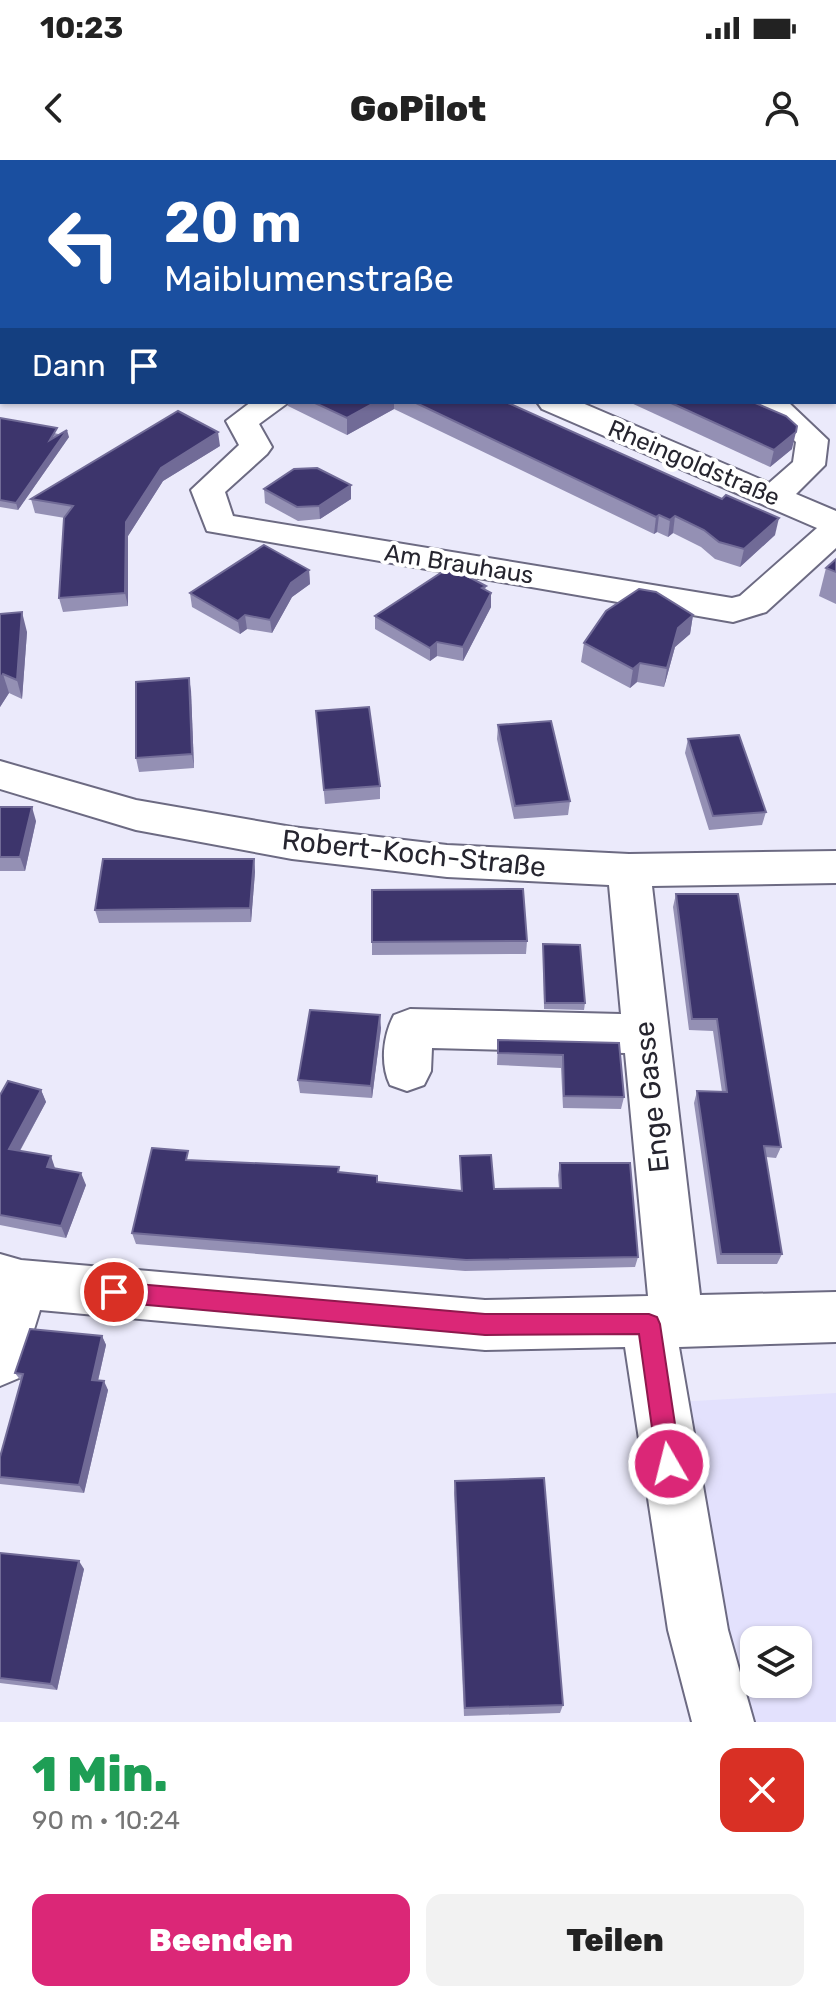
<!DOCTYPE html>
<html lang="de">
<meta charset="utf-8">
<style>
body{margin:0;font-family:Rubik,sans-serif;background:#f2f2f2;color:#222;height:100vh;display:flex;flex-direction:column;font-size:30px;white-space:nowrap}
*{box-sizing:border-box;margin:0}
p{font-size:26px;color:#767676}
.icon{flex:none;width:44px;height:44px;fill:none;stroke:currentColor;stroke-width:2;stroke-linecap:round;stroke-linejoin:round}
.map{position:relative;height:1562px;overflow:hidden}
.drawer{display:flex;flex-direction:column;background:#fff;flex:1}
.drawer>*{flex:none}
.hud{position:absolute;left:0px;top:0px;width:836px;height:244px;box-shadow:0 2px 6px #0004;background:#1a4fa0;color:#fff;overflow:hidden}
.tools{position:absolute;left:740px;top:1466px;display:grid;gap:16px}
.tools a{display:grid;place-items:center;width:72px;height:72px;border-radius:16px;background:#fff;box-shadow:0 2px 6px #0004;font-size:40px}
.pin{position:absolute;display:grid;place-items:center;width:68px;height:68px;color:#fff;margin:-34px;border:4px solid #fff;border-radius:50%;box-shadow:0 2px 8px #0007}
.me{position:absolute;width:88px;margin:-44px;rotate:352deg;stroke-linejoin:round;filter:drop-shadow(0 0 6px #0008)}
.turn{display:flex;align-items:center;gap:28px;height:168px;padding:0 32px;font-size:36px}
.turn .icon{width:104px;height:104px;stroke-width:2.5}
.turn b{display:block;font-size:56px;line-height:68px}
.then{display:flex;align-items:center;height:76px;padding:0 32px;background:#0003;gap:16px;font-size:30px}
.round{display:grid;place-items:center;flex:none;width:84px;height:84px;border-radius:16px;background:#f2f2f2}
.summary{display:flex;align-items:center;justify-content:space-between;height:136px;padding:0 32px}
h1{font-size:48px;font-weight:800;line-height:60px;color:#1e9e55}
.primary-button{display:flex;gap:16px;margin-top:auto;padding:16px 32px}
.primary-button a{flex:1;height:92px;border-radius:16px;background:#db2777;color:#fff;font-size:32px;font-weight:800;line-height:92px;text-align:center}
.primary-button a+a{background:#f2f2f2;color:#222}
.status{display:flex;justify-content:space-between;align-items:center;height:56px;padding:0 40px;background:#fff;direction:ltr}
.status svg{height:22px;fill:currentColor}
header{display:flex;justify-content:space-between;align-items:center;height:104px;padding:0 32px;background:#fff;font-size:36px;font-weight:800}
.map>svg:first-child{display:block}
.built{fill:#e3e1fd;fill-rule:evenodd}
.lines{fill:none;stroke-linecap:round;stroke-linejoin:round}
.minor-casing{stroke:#6c6a82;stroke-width:4}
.minor{fill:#fff;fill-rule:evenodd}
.wall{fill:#9490b4}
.shaded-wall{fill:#716b97}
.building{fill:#3d356c;stroke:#716b97;stroke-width:2}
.route{fill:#db2777;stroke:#8e194d;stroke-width:2}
.labels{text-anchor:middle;stroke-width:8;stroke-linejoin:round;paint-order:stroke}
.far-street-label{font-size:24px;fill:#26252f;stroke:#fff}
.street-label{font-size:28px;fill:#26252f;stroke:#fff}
</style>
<div class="status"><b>10:23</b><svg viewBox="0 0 49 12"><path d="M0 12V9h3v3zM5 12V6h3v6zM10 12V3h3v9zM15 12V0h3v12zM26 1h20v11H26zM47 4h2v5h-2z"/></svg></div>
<header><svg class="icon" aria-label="back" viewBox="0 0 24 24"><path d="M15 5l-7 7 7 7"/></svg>GoPilot<svg class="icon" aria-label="person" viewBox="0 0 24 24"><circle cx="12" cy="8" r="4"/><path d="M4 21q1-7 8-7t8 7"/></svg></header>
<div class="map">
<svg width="836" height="1562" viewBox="0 0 836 1562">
<rect width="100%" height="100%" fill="#ebeafb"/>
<!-- built -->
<path class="built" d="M836 1233V1562H695L669 1478 642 1244ZM754 1480H798V1524H754Z"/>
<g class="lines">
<!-- minor casing -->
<g class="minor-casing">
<g id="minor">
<path d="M0 0H23L25 2H2V7Z"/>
<path d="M251 242H289L259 264 272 287 267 294 225 332 233 356 732 438 740 436 817 368 542 249 537 242H580L769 323 793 302 796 282 753 242H788L828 280 825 305 796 334 836 351V388L766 452 733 462 207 371 191 330 239 285 226 261Z"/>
<path d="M0 601 136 640 292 667 447 685 629 694 836 691V723L652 726 700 1135 836 1132V1182L679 1187 728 1470 754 1562H692L668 1470 625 1187 485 1190 40 1150 19 1218 0 1226V1094L21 1100 485 1140 648 1136 625 893 432 888 431 911 424 925 407 931 390 925C380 904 383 876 394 855L410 849 621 854 609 725 447 717 292 699 136 670 0 629Z"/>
</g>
</g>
<!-- minor -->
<use href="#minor" class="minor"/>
</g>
<!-- wall -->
<g class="wall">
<path d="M836 0V139L834 135V2Z"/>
<path d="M288 242H506L775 375 740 407 715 399 701 387 673 373 668 377 657 372 654 374 394 249 347 275 288 246Z"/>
<path d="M629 242H753L792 289 770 307Z"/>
<path d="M0 258 69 277 18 350 0 347Z"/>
<path d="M220 286 163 321 128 376V446L63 452 59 438 65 358 35 353 31 339Z"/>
<path d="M264 329 351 339 320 359 298 361 265 343Z"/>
<path d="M836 399V444L819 436 826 408Z"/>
<path d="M309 410 310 424 292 437 272 473 247 469 240 474 192 447 190 433Z"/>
<path d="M486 426 485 430 491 447 463 501 437 496 430 501 375 469V456Z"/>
<path d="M0 454 27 472 22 539 9 533 0 547Z"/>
<path d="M693 455 690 474 675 487 664 527 637 522 630 528 581 502 584 483Z"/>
<path d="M191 531 194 608 139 612 136 598Z"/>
<path d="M316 551 380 626V639L325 644Z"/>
<path d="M498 565 570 641 568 655 514 659 497 579Z"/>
<path d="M688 579 766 652 762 665 709 670 685 593Z"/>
<path d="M0 647 36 661 25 711H0Z"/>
<path d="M254 699 255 712 251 762 99 763 95 750Z"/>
<path d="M676 734 781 987 776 998 766 997 782 1094 777 1104H717L694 943 697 931 722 932 713 871 689 870 673 747Z"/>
<path d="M527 781 526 794 372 795V782Z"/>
<path d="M543 784 585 843 584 850 544 849Z"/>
<path d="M381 868 372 938 300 933 298 920Z"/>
<path d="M498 880 619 883 624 937 621 949 563 948 561 908 497 905Z"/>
<path d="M41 930 46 942 20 991 86 1025 66 1078 0 1065V935Z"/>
<path d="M460 996 494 1029 559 1028 558 1015 560 1003 638 1097 635 1107 465 1111 136 1084 132 1073 190 1000 339 1007V1012L378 1022 461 1031Z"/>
<path d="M102 1176 106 1185 98 1221 108 1230 84 1333 0 1324V1297L21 1221 15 1213Z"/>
<path d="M455 1321 563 1545 560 1553 464 1556 454 1333Z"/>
<path d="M0 1393 84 1409 57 1530 0 1523Z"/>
</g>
<!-- shaded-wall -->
<g class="shaded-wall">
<path d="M2 193V208L0 210V195Z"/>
<path d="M376 242H394V249L347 275V258Z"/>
<path d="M67 270 69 277 18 350 16 343Z"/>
<path d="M218 272 220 286 163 321 128 376V446L125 433 126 362 161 308Z"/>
<path d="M796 272 792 289 770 307 774 290Z"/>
<path d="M351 325V339L320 359 319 346Z"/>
<path d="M659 355 657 372 654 374 656 357Z"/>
<path d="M675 356 673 373 668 377 670 360Z"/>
<path d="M779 358 775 375 740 407 744 389Z"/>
<path d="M309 410 310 424 292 437 272 473 270 460 291 423Z"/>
<path d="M491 433V447L463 501V487Z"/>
<path d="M22 452 27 472 22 539 17 520Z"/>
<path d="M245 455 247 469 240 474 238 461Z"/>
<path d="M693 455 690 474 675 487 664 527 667 508 678 468Z"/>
<path d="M437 482V496L430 501V488Z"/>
<path d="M640 503 637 522 630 528 633 509Z"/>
<path d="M3 514 9 533 0 547V519Z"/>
<path d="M189 518 191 531 194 608 192 594Z"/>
<path d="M32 647 36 661 25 711 20 697Z"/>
<path d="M254 699 255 712 251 762 250 748Z"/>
<path d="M380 855 381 868 372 938 371 926Z"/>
<path d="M41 930 46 942 14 1001 9 989Z"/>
<path d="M51 996 55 1008 47 1007Z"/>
<path d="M81 1013 86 1025 66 1078 61 1066Z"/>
<path d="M102 1176 106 1185 96 1229 92 1220Z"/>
<path d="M104 1221 108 1230 84 1333 79 1325Z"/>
<path d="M79 1401 84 1409 57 1530 51 1524Z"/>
</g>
<!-- building -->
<g class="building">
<path d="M492 0H836V66L835 67 836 75V119L834 118V2H484Z"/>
<path d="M0 36 2 37V163L1 146H0Z"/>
<path d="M2 166V193L0 195V167Z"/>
<path d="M313 242H376L347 258Z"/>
<path d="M414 242H506L722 339 726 335 779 358 744 389 719 382 704 370 675 356 670 360 659 355 656 357Z"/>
<path d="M669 242H753L786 256 797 266 796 272 774 290Z"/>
<path d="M178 251 218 272 161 308 126 362 125 433 59 438 64 358 73 346 31 339Z"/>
<path d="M0 258 57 268 50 280 67 270 16 343 0 340Z"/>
<path d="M317 308 351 325 319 346 297 347 264 329 294 309Z"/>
<path d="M264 385 309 410 291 423 270 460 245 455 238 461 190 433Z"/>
<path d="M836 399V412L826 408Z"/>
<path d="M450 407 486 426 482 428 491 433 463 487 437 482 430 488 375 456Z"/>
<path d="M639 429 656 432 693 455 678 468 667 508 640 503 633 509 584 483 606 451Z"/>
<path d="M22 452 17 520 3 514 0 519V454Z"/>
<path d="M189 518 192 594 136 598V522Z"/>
<path d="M369 547 380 626 324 630 316 551Z"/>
<path d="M551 561 570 641 515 646 498 565Z"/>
<path d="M739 575 766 652 713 656 688 579Z"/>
<path d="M0 647H32L20 697H0Z"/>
<path d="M103 699H254L250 748 95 750Z"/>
<path d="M523 729 527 781 372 782V730Z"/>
<path d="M676 734H738L781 987 764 986 782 1094H721L697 931 727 932 722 895 717 859H692Z"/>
<path d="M543 784 580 785 585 843H545Z"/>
<path d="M310 850 380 855 371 926 298 920Z"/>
<path d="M498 880 619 883 624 937 564 936 563 895 498 893Z"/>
<path d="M8 921 41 930 9 989 51 996 47 1007 81 1013 61 1066 0 1055V935Z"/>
<path d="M152 988 188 991 186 1000 339 1007 338 1012 377 1016V1022L462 1031 460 996 491 995 494 1029 561 1028 560 1003H630L638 1097 466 1100 132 1073Z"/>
<path d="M30 1169 102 1176 92 1220 104 1221 79 1325 0 1317V1297L23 1214 15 1213Z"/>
<path d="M544 1318 563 1545 465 1548 455 1321Z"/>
<path d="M0 1393 79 1401 51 1524 0 1518Z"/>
</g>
<!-- route -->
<path class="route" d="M114 1122 485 1154H649L657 1157 660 1164 681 1304 677 1312 669 1316 661 1312 657 1304 639 1174 485 1175 114 1142 106 1139 103 1132 106 1125Z"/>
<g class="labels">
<!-- far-street labels -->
<g class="far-street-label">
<text transform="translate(694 303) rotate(23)" y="8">Rheingoldstraße</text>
<text transform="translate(459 404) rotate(9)" y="8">Am Brauhaus</text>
</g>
<!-- street labels -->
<g class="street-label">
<text transform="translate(414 693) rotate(6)" y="10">Robert-Koch-Straße</text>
<text transform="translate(651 937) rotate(-96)" y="10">Enge Gasse</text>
</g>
</g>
</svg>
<div class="tools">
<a><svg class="icon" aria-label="layers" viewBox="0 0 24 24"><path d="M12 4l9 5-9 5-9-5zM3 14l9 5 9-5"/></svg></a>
</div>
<div class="pin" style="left:114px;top:1132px;background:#d93025"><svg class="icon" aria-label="arrive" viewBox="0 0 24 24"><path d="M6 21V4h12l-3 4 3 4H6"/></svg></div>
<svg class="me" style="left:669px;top:1304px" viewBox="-20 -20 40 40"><circle r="17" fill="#db2777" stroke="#fff" stroke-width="3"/><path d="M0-11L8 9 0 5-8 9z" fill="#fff"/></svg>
<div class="hud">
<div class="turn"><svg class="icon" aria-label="left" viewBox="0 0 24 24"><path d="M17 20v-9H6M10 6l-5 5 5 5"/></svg><div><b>20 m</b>Maiblumenstraße</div></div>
<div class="then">Dann<svg class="icon" aria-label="arrive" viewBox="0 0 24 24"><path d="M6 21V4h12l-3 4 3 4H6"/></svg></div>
</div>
</div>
<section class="drawer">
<div class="summary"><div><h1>1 Min.</h1><p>90 m · 10:24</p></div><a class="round" style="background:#d93025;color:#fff"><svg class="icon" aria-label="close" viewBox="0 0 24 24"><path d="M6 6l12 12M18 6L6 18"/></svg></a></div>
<div class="primary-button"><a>Beenden</a><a>Teilen</a></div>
</section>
